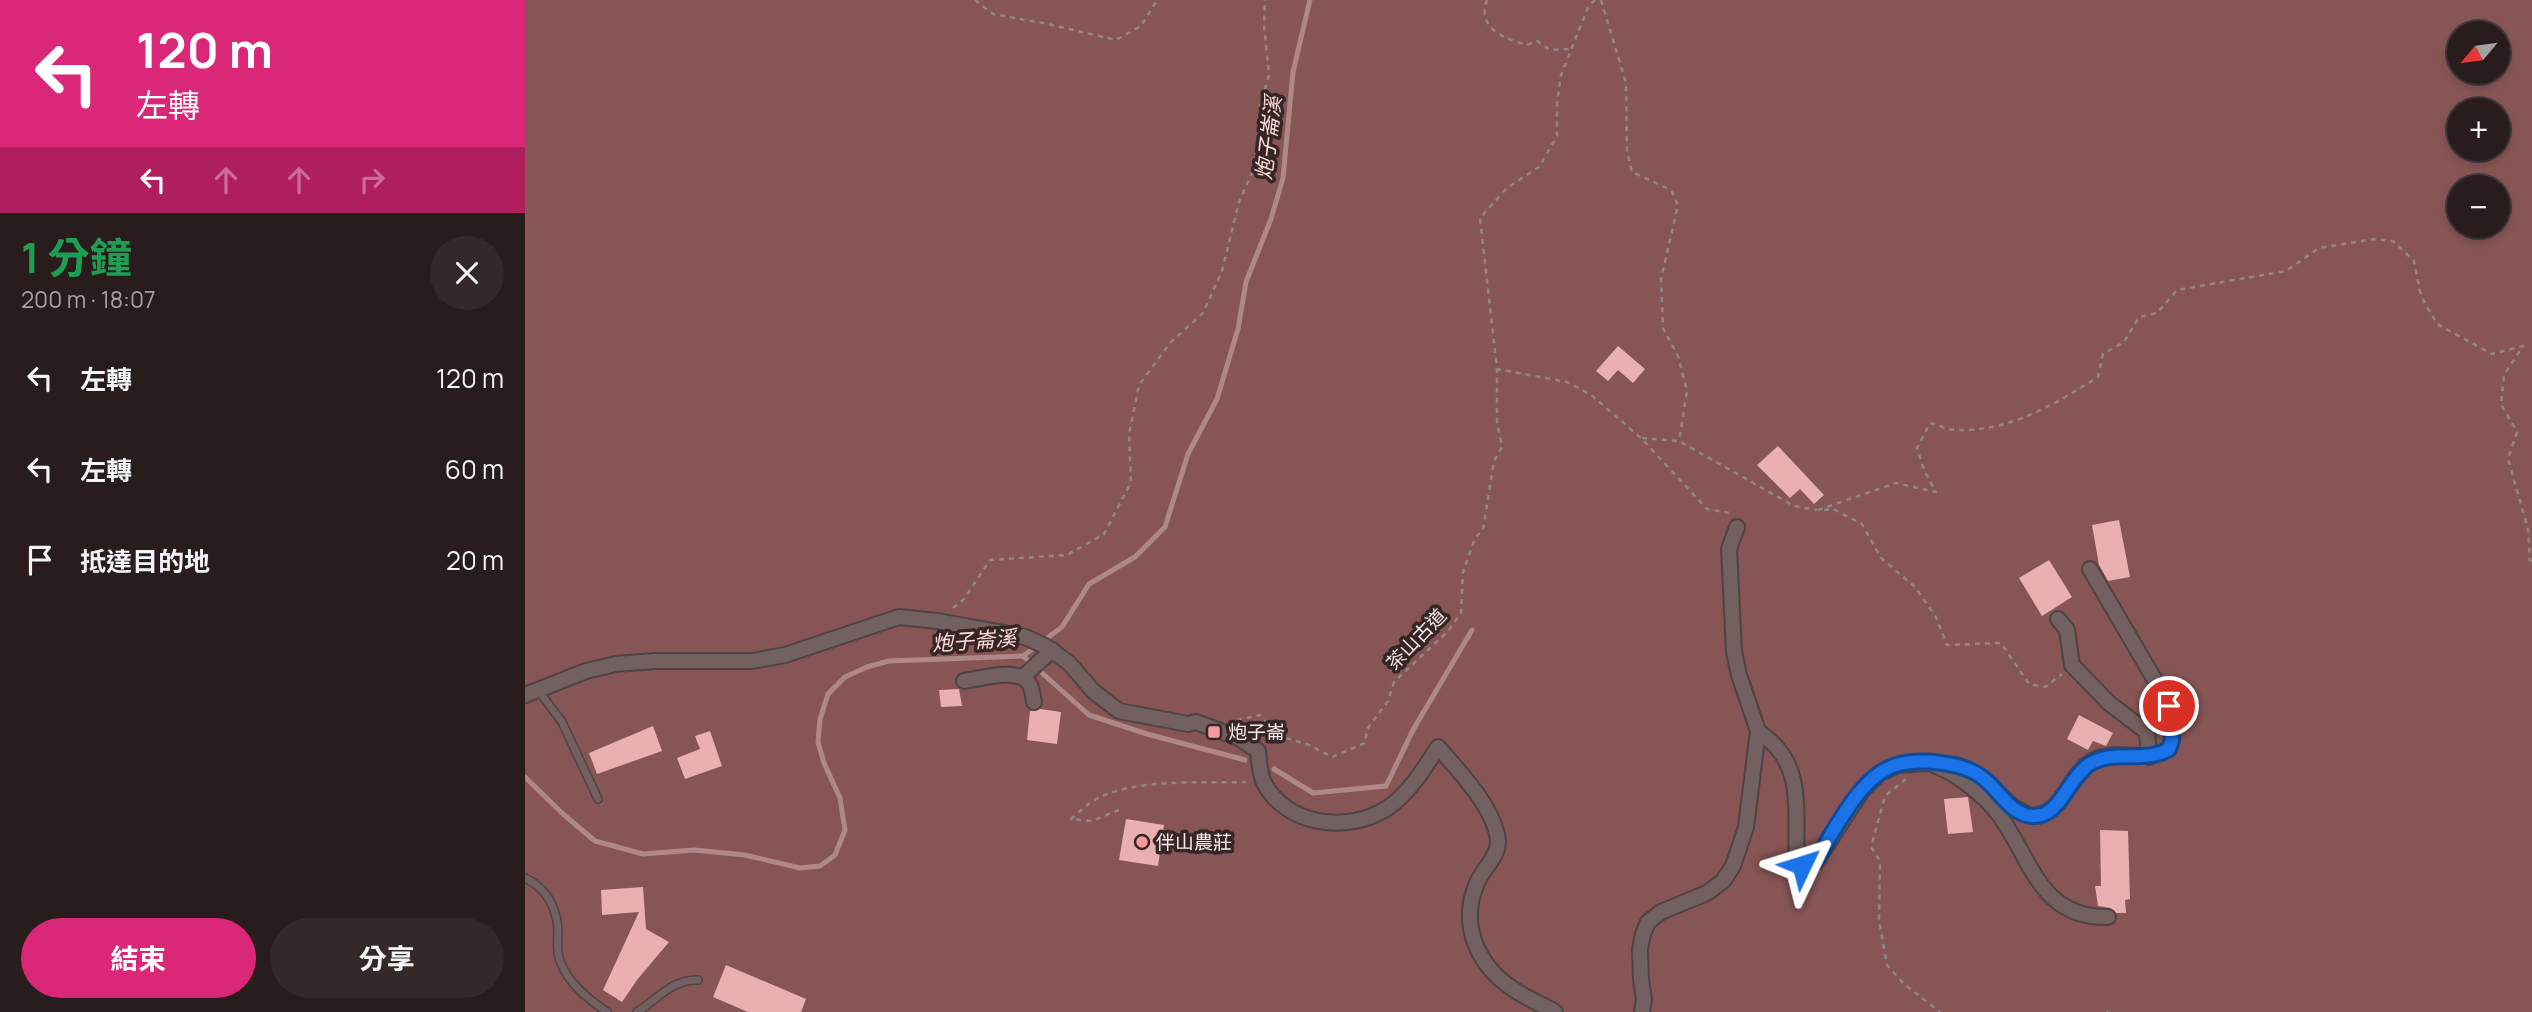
<!DOCTYPE html>
<html lang="zh-TW">
<meta charset="utf-8">
<style>
body{margin:0;font-family:Manrope,"Noto Sans TC",sans-serif;background:#342929;color:#f1f3f6;height:100vh;display:flex;flex-direction:column;font-size:26px;white-space:nowrap}
*{box-sizing:border-box;margin:0}
p{font-size:23px;color:#a5a1a3}
.icon{flex:none;width:38px;height:38px;fill:none;stroke:currentColor;stroke-width:2;stroke-linecap:round;stroke-linejoin:round}
.map{position:relative;flex:1;overflow:hidden}
.sheet{display:flex;flex-direction:column;background:#281c1c;width:525px}
.sheet>*{flex:none}
.hud{background:#db2777;color:#fff;overflow:hidden}
.needle{width:46px;rotate:241deg}
.tools{position:absolute;left:1922px;top:21px;display:grid;gap:14px}
.tools a{display:grid;place-items:center;width:63px;height:63px;border-radius:50%;background:#281c1c;box-shadow:0 4px 10px #0003,0 0 0 2px #443a3b;font-size:35px}
.pin{position:absolute;display:grid;place-items:center;width:60px;height:60px;color:#fff;margin:-30px;border:4px solid #fff;border-radius:50%;box-shadow:0 2px 7px #0007}
.me{position:absolute;width:77px;margin:-38px;rotate:49deg;stroke-linejoin:round;filter:drop-shadow(0 0 5px #0008)}
.turn{display:flex;align-items:center;gap:24px;height:147px;padding:0 21px;font-size:32px}
.turn .icon{width:91px;height:91px;stroke-width:2.5}
.turn b{display:block;font-size:49px;line-height:60px}
.lanes{display:flex;align-items:center;height:66px;padding:0 21px;background:#0003;justify-content:center;gap:35px;direction:ltr}
.lanes .off{opacity:.35}
.round{display:grid;place-items:center;flex:none;width:74px;height:74px;border-radius:37px;background:#342929}
.head{display:flex;align-items:center;justify-content:space-between;height:119px;padding:0 21px}
h1{font-size:42px;font-weight:700;line-height:52px;color:#1e9e55}
.action{display:flex;gap:14px;margin-top:auto;padding:14px 21px}
.action a{flex:1;height:80px;border-radius:42px;background:#db2777;color:#fff;font-size:28px;font-weight:700;line-height:80px;text-align:center}
.action a+a{background:#342929;color:#f1f3f6}
ul{padding:0;list-style:none}
li{display:flex;align-items:center;gap:21px;height:91px;padding:0 21px}
li div{flex:1}
li b{display:block;font-size:26px}
li em{font-style:normal}
main{display:flex;flex:1;min-height:0}
.map>svg:first-child{display:block}
.forest{fill:#875556;fill-rule:evenodd}
.lines{fill:none;stroke-linecap:round;stroke-linejoin:round}
.stream{stroke:#ae8888;stroke-width:5}
.building{fill:#e8b0b0}
.lane-casing{stroke:#514343;stroke-width:10}
.street-casing{stroke:#514343;stroke-width:18}
.path{stroke:#938585;stroke-width:2.5;stroke-dasharray:5 5;stroke-linecap:butt}
.lane{stroke:#736060;stroke-width:7}
.street{stroke:#736060;stroke-width:14}
.route-casing{stroke:#114b97;stroke-width:18}
.route{stroke:#1a73e8;stroke-width:12}
.poi-dot{fill:#f59b9d;stroke:#362626;stroke-width:2.5}
.labels{text-anchor:middle;stroke-width:7;stroke-linejoin:round;paint-order:stroke}
.street-label{font-size:19px;fill:#f5e9e9;stroke:#362626}
.poi-label{font-size:19px;fill:#f5e9e9;stroke:#362626;text-anchor:start}
.water-label{font-size:21px;font-style:italic;fill:#fcdad9;stroke:#362626}
</style>
<main>
<section class="sheet">
<div class="hud">
<div class="turn"><svg class="icon" aria-label="left" viewBox="0 0 24 24"><path d="M17 20v-9H6M10 6l-5 5 5 5"/></svg><div><b>120 m</b>左轉</div></div>
<div class="lanes"><svg class="icon" aria-label="left" viewBox="0 0 24 24"><path d="M17 20v-9H6M10 6l-5 5 5 5"/></svg><svg class="icon off" aria-label="ahead" viewBox="0 0 24 24"><path d="M12 20V5M6 11l6-6 6 6"/></svg><svg class="icon off" aria-label="ahead" viewBox="0 0 24 24"><path d="M12 20V5M6 11l6-6 6 6"/></svg><svg class="icon off" aria-label="right" viewBox="0 0 24 24"><path d="M7 20v-9h11M14 6l5 5-5 5"/></svg></div>
</div>
<div class="head"><div><h1>1 分鐘</h1><p>200 m · 18:07</p></div><a class="round"><svg class="icon" aria-label="close" viewBox="0 0 24 24"><path d="M6 6l12 12M18 6L6 18"/></svg></a></div>
<ul>
<li><svg class="icon" aria-label="left" viewBox="0 0 24 24"><path d="M17 20v-9H6M10 6l-5 5 5 5"/></svg><div><b>左轉</b></div><em>120 m</em></li>
<li><svg class="icon" aria-label="left" viewBox="0 0 24 24"><path d="M17 20v-9H6M10 6l-5 5 5 5"/></svg><div><b>左轉</b></div><em>60 m</em></li>
<li><svg class="icon" aria-label="arrive" viewBox="0 0 24 24"><path d="M6 21V4h12l-3 4 3 4H6"/></svg><div><b>抵達目的地</b></div><em>20 m</em></li>
</ul>
<div class="action"><a>結束</a><a>分享</a></div>
</section>
<div class="map">
<svg width="2007" height="1012" viewBox="0 0 2007 1012">
<rect width="100%" height="100%" fill="#362626"/>
<!-- forest -->
<path class="forest" d="M0 0H2007V1012H0ZM1934 33H1972V72H1934ZM1934 110H1972V149H1934ZM1934 187H1972V226H1934Z"/>
<g class="lines">
<!-- stream -->
<g class="stream">
<path d="M498 656 564 715 622 734 720 760"/>
<path d="M749 769 788 793 861 786 888 730 947 630"/>
<path d="M0 777 38 814 70 841 118 854 169 850 220 855 275 868 295 866 310 855 320 830 315 798 299 763 293 742 295 719 303 694 320 677 342 667 364 661 498 656 537 627 564 584 610 557 640 527 663 454 692 399 713 329 721 282 746 219 758 178 768 72 785 0"/>
</g>
</g>
<!-- building -->
<g class="building">
<path d="M1093 346 1120 369 1108 383 1093 370 1083 381 1071 371Z"/>
<path d="M1253 446 1299 495 1289 504 1275 489 1265 498 1232 465Z"/>
<path d="M1594 520 1605 577 1583 581 1574 565 1567 525Z"/>
<path d="M1524 560 1547 597 1517 616 1494 578Z"/>
<path d="M434 689 437 706 416 707 414 690Z"/>
<path d="M515 709 536 712 532 744 502 740 505 711Z"/>
<path d="M1554 715 1588 733 1581 746 1568 741 1563 750 1542 739Z"/>
<path d="M128 726 137 751 72 774 64 753Z"/>
<path d="M185 731 197 766 160 779 152 758 175 749 170 736Z"/>
<path d="M1443 797 1448 832 1423 834 1419 799Z"/>
<path d="M601 819 639 825 633 866 594 860Z"/>
<path d="M1575 830 1603 831 1605 899 1600 900 1601 913H1591L1585 908 1573 906 1570 886H1576Z"/>
<path d="M118 887 121 929 144 942 112 980 97 1002 78 990 114 912 77 915 76 890Z"/>
<path d="M201 965 281 999 276 1012H223L188 997Z"/>
</g>
<g class="lines">
<!-- lane casing -->
<g class="lane-casing">
<g id="lane">
<path d="M13 690 37 722 73 799"/>
<path d="M0 878C21 888 31 905 33 929 33 940 31 951 35 961 43 983 63 999 82 1012"/>
<path d="M112 1012C133 999 147 979 173 980"/>
</g>
</g>
<!-- street casing -->
<g class="street-casing">
<g id="street">
<path d="M1533 619 1542 630 1547 665 1585 704 1622 732 1624 757"/>
<path d="M498 677 527 650"/>
<path d="M439 681C455 679 496 666 505 685 507 689 508 696 509 702"/>
<path d="M0 695 61 671 91 664 130 661H227L260 655 374 617 412 621 500 637 520 646 544 663 568 691 594 711 663 724 671 722 714 738 733 751C734 761 735 775 739 783 762 826 822 833 861 809 883 795 899 769 913 747 933 770 970 808 973 841 974 856 957 870 952 883 934 924 952 965 988 989 1001 998 1016 1004 1030 1012"/>
<path d="M1233 731C1240 737 1248 742 1253 749 1279 780 1269 825 1272 861L1282 867 1290 863 1337 791 1355 773 1373 765 1403 763 1431 765 1440 768 1459 779 1487 806 1505 816C1545 814 1539 771 1574 758 1598 750 1620 763 1644 749L1647 740 1645 706 1565 569"/>
<path d="M1411 766C1432 773 1462 798 1475 816 1507 861 1515 918 1583 917"/>
<path d="M1117 1012 1119 999 1116 980 1115 949 1118 934 1123 922 1136 912 1182 893 1198 881 1208 866 1221 827 1233 731 1214 675 1209 652 1204 549 1212 527"/>
</g>
</g>
<!-- path -->
<g class="path">
<path d="M450 0 468 14 523 24 591 40 616 26 632 0"/>
<path d="M962 0C951 28 980 39 1002 45L1012 41 1025 50 1046 49"/>
<path d="M1070 0 1064 5 1036 75 1032 103V136L1014 167 982 188 955 218 972 369 1042 382 1065 394 1116 438 1182 509 1205 513"/>
<path d="M1076 0 1101 83 1102 151 1107 172 1146 190 1153 205 1136 279 1138 328 1153 356 1162 391 1154 441"/>
<path d="M1117 438 1154 441 1269 506 1292 510"/>
<path d="M1293 510 1371 483 1411 492 1399 470 1392 448 1405 423C1413 425 1423 430 1431 430 1485 432 1530 404 1573 377L1578 354 1599 342 1614 317 1632 313 1652 290 1761 271 1794 248 1849 239 1868 241 1889 261 1896 296 1912 324 1967 354 1998 346 1979 375 1976 404 1992 432 1983 459 2003 529 2005 561 2007 559"/>
<path d="M1299 510 1308 509 1337 524 1356 558 1390 587 1411 617 1422 645 1476 643 1504 684 1520 687 1537 674"/>
<path d="M428 608 439 599 465 560 542 555 579 534 606 482 604 434 614 385 645 343 678 313 697 271 714 202 739 146 735 106 744 75 739 26 740 0"/>
<path d="M712 720 735 715 751 735 784 745 807 757 840 743 842 729 863 701 869 682 923 631 936 613 938 572 950 538 958 530 969 461 977 447 972 421V369"/>
<path d="M1381 779 1360 796 1346 847 1355 861 1354 920 1362 965 1379 984 1415 1012"/>
<path d="M594 810 567 821 546 819C553 813 560 806 568 801 605 778 678 783 721 782"/>
<path d="M1582 1012 1583 1011"/>
</g>
<!-- lane -->
<use href="#lane" class="lane"/>
<!-- street -->
<use href="#street" class="street"/>
</g>
<g class="lines">
<!-- route casing -->
<g class="route-casing">
<path id="route" d="M1277 865 1282 867C1293 861 1298 849 1304 838 1319 813 1341 774 1371 765 1395 758 1438 762 1458 778 1473 789 1486 815 1507 816 1534 818 1542 781 1563 765 1588 748 1619 764 1644 749L1647 740 1644 706"/>
</g>
<!-- route -->
<use href="#route" class="route"/>
</g>
<!-- markers -->
<g class="poi-dot">
<rect x="682" y="725" width="14" height="14" rx="3.5"/>
<circle cx="617" cy="842" r="7"/>
</g>
<g class="labels">
<!-- street labels -->
<g class="street-label">
<text transform="translate(891 639) rotate(-46)" y="7">茶山古道</text>
</g>
<!-- poi labels -->
<g class="poi-label">
<text x="703" y="739">炮子崙</text>
<text x="631" y="849">伴山農莊</text>
</g>
<!-- water labels -->
<g class="water-label">
<text transform="translate(744 138) rotate(-83)" y="7">炮子崙溪</text>
<text transform="translate(449 641) rotate(-4)" y="7">炮子崙溪</text>
</g>
</g>
</svg>
<div class="tools">
<a><svg class="needle" viewBox="-14 -14 28 28"><path d="M0-13l5 13h-10z" fill="#e53935"/><path d="M0 13l5-13h-10z" fill="#a5a1a3"/></svg></a>
<a>+</a>
<a>−</a>
</div>
<div class="pin" style="left:1644px;top:706px;background:#d93025"><svg class="icon" aria-label="arrive" viewBox="0 0 24 24"><path d="M6 21V4h12l-3 4 3 4H6"/></svg></div>
<svg class="me" style="left:1277px;top:865px" viewBox="-20 -20 40 40"><path d="M0-17L14 15 0 8-14 15z" fill="#1a73e8" stroke="#fff" stroke-width="4"/></svg>
</div>
</main>
